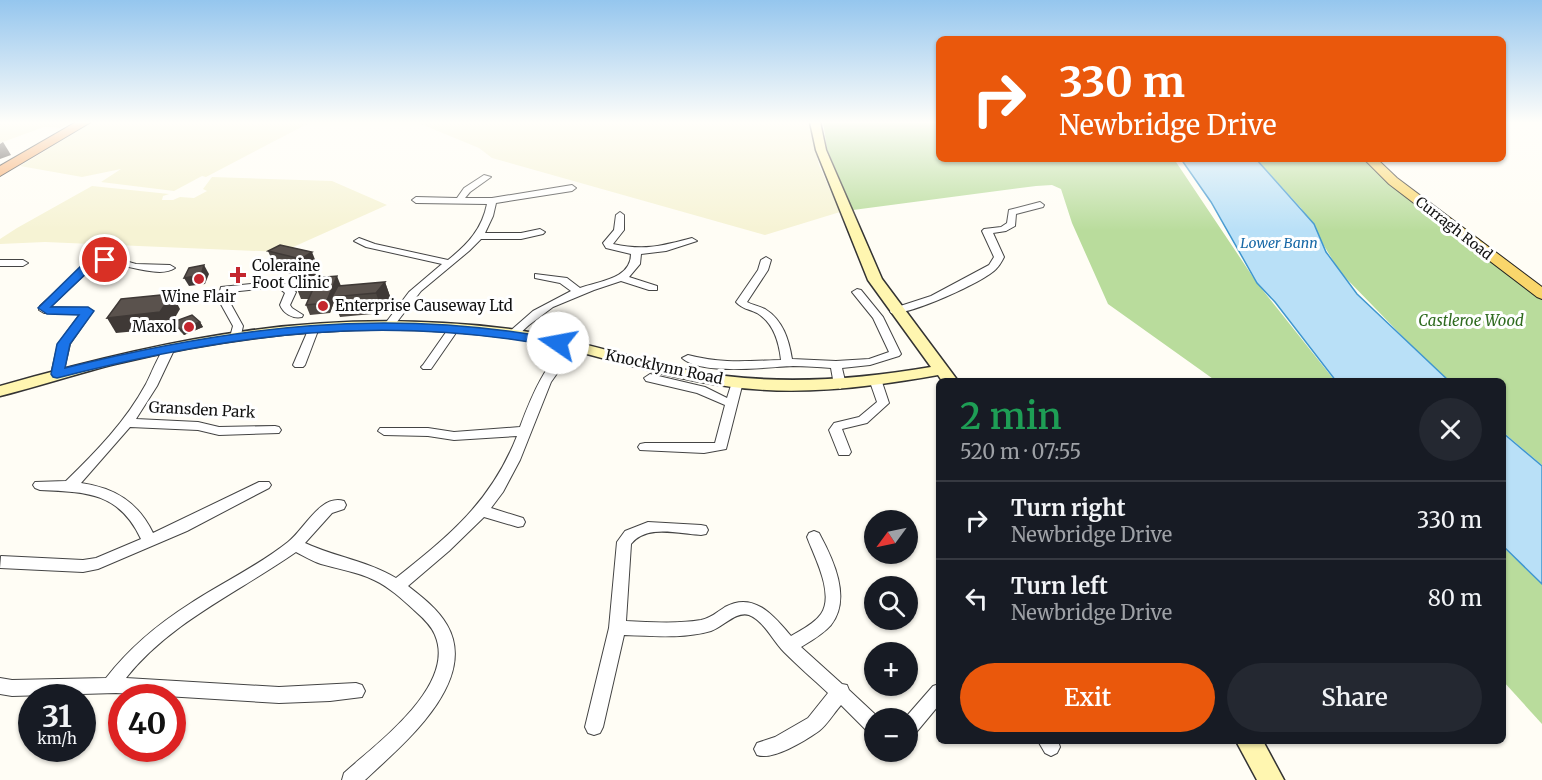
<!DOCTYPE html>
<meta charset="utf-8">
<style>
body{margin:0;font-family:Merriweather,serif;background:#242831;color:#f1f3f6;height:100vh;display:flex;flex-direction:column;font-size:22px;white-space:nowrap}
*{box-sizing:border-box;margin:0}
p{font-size:20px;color:#9ea1a6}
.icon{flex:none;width:33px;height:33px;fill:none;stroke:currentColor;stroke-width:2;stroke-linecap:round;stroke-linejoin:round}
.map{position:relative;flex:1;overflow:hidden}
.details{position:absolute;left:936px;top:378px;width:570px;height:366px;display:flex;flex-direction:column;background:#171b24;border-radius:9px;box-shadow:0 2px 4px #0004}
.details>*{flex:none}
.guide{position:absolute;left:936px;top:36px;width:570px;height:126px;border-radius:9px;box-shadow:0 2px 4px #0004;background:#ea580c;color:#fff;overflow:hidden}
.needle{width:39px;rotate:237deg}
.controls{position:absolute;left:864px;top:510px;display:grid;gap:12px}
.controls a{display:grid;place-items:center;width:54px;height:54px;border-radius:50%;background:#171b24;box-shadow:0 2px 4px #0004;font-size:30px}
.speed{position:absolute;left:18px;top:684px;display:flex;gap:12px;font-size:30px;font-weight:700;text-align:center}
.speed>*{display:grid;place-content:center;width:78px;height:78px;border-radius:50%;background:#171b24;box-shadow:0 2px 4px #0004;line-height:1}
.speed small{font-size:15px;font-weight:400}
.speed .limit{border:9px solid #d22;background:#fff;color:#111}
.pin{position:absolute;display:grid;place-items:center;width:51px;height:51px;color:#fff;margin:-26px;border:3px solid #fff;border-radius:50%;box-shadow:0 2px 6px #0007}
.me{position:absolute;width:66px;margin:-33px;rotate:282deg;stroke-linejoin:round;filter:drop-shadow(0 0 4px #0008)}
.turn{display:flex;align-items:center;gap:21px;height:126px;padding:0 24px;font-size:27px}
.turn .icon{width:78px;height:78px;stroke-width:2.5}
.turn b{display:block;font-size:42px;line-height:51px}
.round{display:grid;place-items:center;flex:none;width:63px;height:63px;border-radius:32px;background:#242831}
.headline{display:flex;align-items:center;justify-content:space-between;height:102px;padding:0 24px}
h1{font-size:36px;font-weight:600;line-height:45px;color:#1e9e55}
.button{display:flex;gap:12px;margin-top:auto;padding:12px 24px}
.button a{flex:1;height:69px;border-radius:36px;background:#ea580c;color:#fff;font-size:24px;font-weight:600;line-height:69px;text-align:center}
.button a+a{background:#242831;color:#f1f3f6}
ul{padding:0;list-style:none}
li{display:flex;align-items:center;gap:18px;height:78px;padding:0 24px;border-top:2px solid #363941}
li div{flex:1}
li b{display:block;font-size:22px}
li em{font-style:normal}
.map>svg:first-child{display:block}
.farmland{fill:#f6f3d4}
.forest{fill:#b9dc9c}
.water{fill:#b9e0f7;stroke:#3f96cf;stroke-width:1.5}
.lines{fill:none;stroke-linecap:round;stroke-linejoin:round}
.street-casing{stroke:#444;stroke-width:2}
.secondary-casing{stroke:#333;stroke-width:3}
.primary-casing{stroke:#222;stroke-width:2}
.highway-casing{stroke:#222;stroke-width:2}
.street{fill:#fff;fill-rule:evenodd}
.secondary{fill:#fff6b0;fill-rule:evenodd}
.primary{fill:#f9d66b;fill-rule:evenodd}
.highway{fill:#f5a25d;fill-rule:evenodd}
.wall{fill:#4d4742}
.shaded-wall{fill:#3f3936}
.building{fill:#5a524d;stroke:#3f3936;stroke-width:1.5}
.route{fill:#1a73e8;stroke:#114b97;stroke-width:1.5}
.poi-dot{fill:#c4262e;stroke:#fff;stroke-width:2}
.labels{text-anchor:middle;stroke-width:6;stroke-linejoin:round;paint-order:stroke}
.far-street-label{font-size:14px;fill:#111;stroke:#fff}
.far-water-label{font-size:14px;font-style:italic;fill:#1768a6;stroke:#fff}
.poi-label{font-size:15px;fill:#111;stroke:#fff;text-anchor:start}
.park-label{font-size:15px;font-style:italic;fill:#2f6b1f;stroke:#fff}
.street-label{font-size:15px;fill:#111;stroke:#fff}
</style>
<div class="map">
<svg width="1542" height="780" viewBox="0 0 1542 780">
<rect width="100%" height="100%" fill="#fffdf5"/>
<!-- farmland -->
<g class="farmland">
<path d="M0 122H71L61 128 44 127 0 143Z"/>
<path d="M93 122H311L206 177 202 176 174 191 101 182 121 169 82 177 20 166Z"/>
<path d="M416 122H809L819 165 840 212 765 235 492 158 479 148Z"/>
<path d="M212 177 332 181 387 205 282 252 45 242 0 244V239L17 228 92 186 169 194 163 196 162 200H173L180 197 194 198 207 191 203 189Z"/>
</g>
<!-- forest -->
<g class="forest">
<path d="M823 122H939V159H1174L1257 283 1335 381H1216L1108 304 1072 223 1061 189 1052 185 1036 186 853 210 827 149Z"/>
<path d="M1256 159H1364L1505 272 1542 299V465L1503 432V381H1449L1408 342 1340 272 1301 208Z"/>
<path d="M1503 547 1542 584V724L1503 681Z"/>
</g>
<!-- water -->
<g class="water">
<path d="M1181 159H1256L1314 224 1326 252 1357 294 1449 381H1336L1275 302 1257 283 1211 202Z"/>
<path d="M1503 433 1542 466V584L1503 546Z"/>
</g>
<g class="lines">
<!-- street casing -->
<g class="street-casing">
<g id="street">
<path d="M484 175 491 177 470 192 465 198H492L572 185 576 188 572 191 496 203 493 216 485 233H521L540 229 545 232 543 234 521 239H481L469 251 421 291 393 327H385L384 325 409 292 442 264 366 247 354 241 359 238 375 244 448 260C468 244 482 229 487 204L416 203 412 200 416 197 457 198 464 188Z"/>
<path d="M1040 202 1044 205 1043 207 1016 214 1015 226 1006 231 993 233 1004 257C1002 261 999 266 996 269 984 282 908 316 891 313L890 311 891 309 931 296 989 265 994 257 982 231 984 229 1001 227 1007 223 1009 210Z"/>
<path d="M620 212 624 215V230L613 244C645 251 661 246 692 238L697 241 666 251 641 254 640 264 629 277 657 286V290H649L621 281 594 290 553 307 529 325 517 336H509L507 334 509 332 533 311 571 291 560 283 535 278V274L567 278 580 288C599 281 631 279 631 254L606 248 603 243 614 230 616 215Z"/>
<path d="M111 257 136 264 170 265 175 268C158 280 119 260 100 264 92 265 59 299 50 307L88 308 93 311 70 344 63 374 57 378 53 377 51 374 58 344 80 314 44 313 39 310 40 306 92 259Z"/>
<path d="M766 257 771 260 768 270 747 302C752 305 759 306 765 309 783 320 789 340 792 359L836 361 869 359 889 352 873 318 852 292 857 289 861 290 883 317 901 354 899 356 870 365 842 368 846 385 840 389 834 385 831 368C818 367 806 366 793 366 767 367 702 376 682 358L688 355C723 364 746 361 781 360 779 342 774 323 757 313 749 309 742 309 736 302L758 270 761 260Z"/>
<path d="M0 260H23L28 263 23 266H0Z"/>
<path d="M280 281 296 292 290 305 292 308 303 315 302 317C292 319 283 313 280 305L285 293 278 287 230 292 228 299 243 326 240 339H232L230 337 233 326 218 299 221 287Z"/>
<path d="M455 324 460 327 431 369H423L421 367 423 365 451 325Z"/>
<path d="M314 325 319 328 305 365 303 367H295L293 365 309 328Z"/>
<path d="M575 344 581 347 563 365 551 382 520 460 503 492 491 508 523 518 525 522 523 526 518 527 484 517 449 551 408 586C422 597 438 609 447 625 480 682 401 746 365 780H342L344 773C376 744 457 686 435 635 431 625 422 617 414 610 402 599 389 587 374 580 358 572 338 569 321 564 312 561 304 556 296 552 239 592 170 622 126 678L279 687 356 683 362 685 365 691 362 697 330 701 279 703 116 693 12 696 0 694V678L12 680 106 678C130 647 158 624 191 603 223 582 258 566 288 542 304 530 320 494 344 501L346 505 344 509 332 513 305 543C335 557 368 561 396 578 450 535 491 502 517 436L454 440 428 436 384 435 378 431 380 428H428L454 432 520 427C529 403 548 352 575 344Z"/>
<path d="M169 345 175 348 157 386 136 419 198 422 219 427 275 426 279 427 281 430 279 433 219 435 198 430 130 427 81 483C115 488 138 502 153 533L259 482H269L271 485 269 488 187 531 98 569 83 572 0 568 1 556 83 560 96 558 141 539C119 492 86 492 40 490L35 488 33 485 35 482 66 481C96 452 126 421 146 384 151 375 161 347 169 345Z"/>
<path d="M650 374 705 387 727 398 733 379H741L743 382 726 449 704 453 640 450 638 447 640 444 645 443H715L725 405 697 393 646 381 644 378Z"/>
<path d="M876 378 882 382 889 403 867 423 842 429 851 452 849 455H839L829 430 834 423 859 417 877 402 870 382Z"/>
<path d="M648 522 701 525 706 526 708 530 706 534 701 535C679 534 647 524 631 544L626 621C650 622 676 624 701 620 711 618 717 612 725 607 754 591 774 616 791 636 801 630 814 624 821 614 835 594 814 556 807 537L809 533 814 531 819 533C833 559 852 598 831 625 823 634 811 641 801 647L842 684 847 685 849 690 879 718H874V734L868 732 841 705C834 713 827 725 819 731 805 741 772 761 757 755L754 749 757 743 775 737 808 718 828 693C814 680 798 666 784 652 773 641 764 621 749 615 736 611 723 627 711 631 683 639 653 636 624 635L603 727 600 733 594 735 588 733 585 727 609 628 617 542 625 531Z"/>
<path d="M939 684V705L914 735 908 737V718H905L933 686Z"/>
<path d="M1038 741H1058L1060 747 1057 753 1051 756 1045 753Z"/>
</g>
</g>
<!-- secondary casing -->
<g class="secondary-casing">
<g id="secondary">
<path d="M810 122H820L826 150 882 279 958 381H942L938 375C865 388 792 397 719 385 659 376 601 356 542 343 514 337 485 335 457 332 341 323 228 337 115 364 76 374 39 386 0 396V386C172 337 321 307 501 328 564 335 624 357 686 370 768 386 850 381 931 367L868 280 816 150Z"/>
<path d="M1236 741H1263L1284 780H1257Z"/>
</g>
</g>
<!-- primary casing -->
<g class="primary-casing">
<path id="primary" d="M1364 159H1377L1397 178 1542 287V299L1537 297 1389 184Z"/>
</g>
<!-- highway casing -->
<g class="highway-casing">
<path id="highway" d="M76 122H91L0 176V166Z"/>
</g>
<!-- street -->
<use href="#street" class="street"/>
<!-- secondary -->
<use href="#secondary" class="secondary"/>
<!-- primary -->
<use href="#primary" class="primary"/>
<!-- highway -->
<use href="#highway" class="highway"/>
</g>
<!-- wall -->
<g class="wall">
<path d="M280 245 320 272 310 278 341 286 385 282 392 302 383 313 340 317 334 302 330 313 310 315 306 305 309 299H301L297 289 308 278 277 271 268 251Z"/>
<path d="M173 322H200L203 327 184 335 176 327Z"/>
</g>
<!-- shaded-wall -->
<g class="shaded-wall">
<path d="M3 142 11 155 0 159V144Z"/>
<path d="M312 252 320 272 309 279 301 259Z"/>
<path d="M204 265 209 274 205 284 189 286 184 278Z"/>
<path d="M337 276 341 286 332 297 334 302 330 313 326 303Z"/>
<path d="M385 282 392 302 383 313 376 293Z"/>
<path d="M172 294 180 309 169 328 116 333 107 318Z"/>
<path d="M200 322 203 327 184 335 181 330Z"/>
</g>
<!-- building -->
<g class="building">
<path d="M280 245 312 252 301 259 268 251Z"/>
<path d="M204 265 201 275 184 278 189 268Z"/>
<path d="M337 276 326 303 306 305 313 289H297L301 279Z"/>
<path d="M385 282 376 293 332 297 338 286Z"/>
<path d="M172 294 160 312 107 318 121 299Z"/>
<path d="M192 315 200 322 181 330 173 322Z"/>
</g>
<!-- sky -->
<linearGradient id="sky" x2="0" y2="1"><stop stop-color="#95c6ee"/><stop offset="0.53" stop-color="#fffefa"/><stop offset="1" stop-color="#fffefa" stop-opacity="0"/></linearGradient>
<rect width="1542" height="231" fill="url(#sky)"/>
<!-- route -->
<path class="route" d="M105 257 110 260 93 267 51 307H88L94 311 70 344 65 368C234 326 386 307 558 339L565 343 558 347C382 313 229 334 57 378L53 377 51 374 57 344 79 315 47 314 38 308 85 262Z"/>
<!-- markers -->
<g class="poi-dot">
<path d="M235 266h6v6h6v6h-6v6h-6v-6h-6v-6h6z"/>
<circle cx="199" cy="279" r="6"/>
<circle cx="323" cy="306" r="6"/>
<circle cx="189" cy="327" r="6"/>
</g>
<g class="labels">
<!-- far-street labels -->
<g class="far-street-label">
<text transform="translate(1454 228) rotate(38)" y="5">Curragh Road</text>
</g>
<!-- far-water labels -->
<g class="far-water-label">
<text x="1279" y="248">Lower Bann</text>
</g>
<!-- poi labels -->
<g class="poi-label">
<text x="252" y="271">Coleraine<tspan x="252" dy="17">Foot Clinic</tspan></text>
<text x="199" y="302" text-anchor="middle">Wine Flair</text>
<text x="335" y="311">Enterprise Causeway Ltd</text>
<text x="177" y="332" text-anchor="end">Maxol</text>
</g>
<!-- park labels -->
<g class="park-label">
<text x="1471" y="326">Castleroe Wood</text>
</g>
<!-- street labels -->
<g class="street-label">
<text transform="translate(664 367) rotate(12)" y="5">Knocklynn Road</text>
<text transform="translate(202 410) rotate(3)" y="5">Gransden Park</text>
</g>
</g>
</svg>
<div class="controls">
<a><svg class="needle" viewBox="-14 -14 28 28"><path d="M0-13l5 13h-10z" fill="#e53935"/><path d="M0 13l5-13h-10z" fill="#9ea1a6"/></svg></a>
<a><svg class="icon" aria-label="search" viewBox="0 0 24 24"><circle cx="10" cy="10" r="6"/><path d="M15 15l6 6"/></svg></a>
<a>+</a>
<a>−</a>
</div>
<div class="speed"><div>31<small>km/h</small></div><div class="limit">40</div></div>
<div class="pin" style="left:105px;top:260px;background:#d93025"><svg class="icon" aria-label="arrive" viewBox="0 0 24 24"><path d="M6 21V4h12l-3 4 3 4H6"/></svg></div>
<svg class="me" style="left:558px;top:343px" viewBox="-20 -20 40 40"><circle r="19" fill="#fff"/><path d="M0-13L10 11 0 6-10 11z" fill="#1a73e8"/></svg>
<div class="guide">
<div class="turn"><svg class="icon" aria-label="right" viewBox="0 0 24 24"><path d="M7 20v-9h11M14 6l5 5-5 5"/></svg><div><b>330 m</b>Newbridge Drive</div></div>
</div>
<section class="details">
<div class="headline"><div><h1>2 min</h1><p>520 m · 07:55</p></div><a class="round"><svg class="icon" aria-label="close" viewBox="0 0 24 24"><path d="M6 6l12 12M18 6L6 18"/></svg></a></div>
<ul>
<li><svg class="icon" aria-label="right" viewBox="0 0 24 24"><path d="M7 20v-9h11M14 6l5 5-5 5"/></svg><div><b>Turn right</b><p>Newbridge Drive</p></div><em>330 m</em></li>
<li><svg class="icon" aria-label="left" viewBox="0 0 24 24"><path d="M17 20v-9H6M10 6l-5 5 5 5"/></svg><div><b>Turn left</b><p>Newbridge Drive</p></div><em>80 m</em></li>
</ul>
<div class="button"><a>Exit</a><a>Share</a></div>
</section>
</div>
